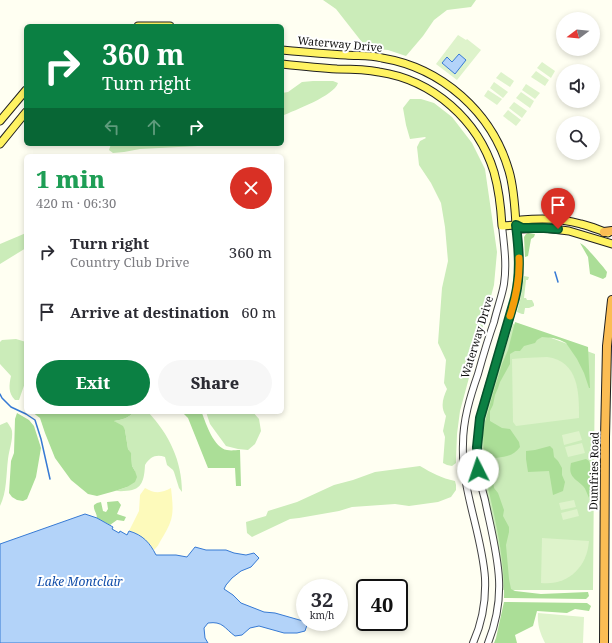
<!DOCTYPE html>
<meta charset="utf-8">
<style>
body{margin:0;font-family:"Noto Serif",serif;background:#f7f7f7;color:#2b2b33;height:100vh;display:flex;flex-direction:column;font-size:15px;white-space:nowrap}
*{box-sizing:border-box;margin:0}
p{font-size:13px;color:#7c7c81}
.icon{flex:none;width:22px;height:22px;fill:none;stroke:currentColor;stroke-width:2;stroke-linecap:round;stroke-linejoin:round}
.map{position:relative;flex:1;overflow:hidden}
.details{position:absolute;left:24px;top:154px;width:260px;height:260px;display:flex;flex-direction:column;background:#fff;border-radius:6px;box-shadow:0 2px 6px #0003}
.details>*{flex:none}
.hud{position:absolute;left:24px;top:24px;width:260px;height:122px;border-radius:6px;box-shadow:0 2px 6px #0003;background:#0b8043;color:#fff;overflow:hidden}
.needle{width:26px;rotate:254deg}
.controls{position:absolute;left:556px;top:12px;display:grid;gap:8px}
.controls a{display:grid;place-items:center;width:44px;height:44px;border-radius:50%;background:#fff;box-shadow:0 2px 6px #0003;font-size:20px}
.speed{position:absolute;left:296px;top:579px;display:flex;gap:8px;font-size:20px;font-weight:700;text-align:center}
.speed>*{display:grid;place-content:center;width:52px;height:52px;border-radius:50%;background:#fff;box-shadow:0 2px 6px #0003;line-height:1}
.speed small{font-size:10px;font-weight:400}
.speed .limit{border:2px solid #111;border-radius:6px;background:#fff;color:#111}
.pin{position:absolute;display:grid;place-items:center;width:34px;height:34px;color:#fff;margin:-41px -17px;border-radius:50% 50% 50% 0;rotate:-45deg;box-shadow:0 0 4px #0007}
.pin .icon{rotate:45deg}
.me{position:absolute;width:44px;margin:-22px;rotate:356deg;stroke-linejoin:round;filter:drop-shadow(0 0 3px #0008)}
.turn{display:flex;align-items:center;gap:14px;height:84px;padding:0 12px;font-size:18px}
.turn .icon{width:52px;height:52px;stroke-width:2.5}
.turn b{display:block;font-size:28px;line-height:34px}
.lanes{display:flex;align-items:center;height:38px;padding:0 12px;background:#0003;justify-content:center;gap:20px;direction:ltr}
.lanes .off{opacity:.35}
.round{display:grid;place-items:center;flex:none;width:42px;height:42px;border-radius:21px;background:#f7f7f7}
.headline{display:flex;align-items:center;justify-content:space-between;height:68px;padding:0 12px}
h1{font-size:24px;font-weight:800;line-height:30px;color:#1e9e55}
.cta{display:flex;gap:8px;margin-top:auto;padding:8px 12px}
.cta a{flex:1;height:46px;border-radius:24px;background:#0b8043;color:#fff;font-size:16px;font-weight:800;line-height:46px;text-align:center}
.cta a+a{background:#f7f7f7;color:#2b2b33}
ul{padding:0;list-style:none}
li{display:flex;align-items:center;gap:12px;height:60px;padding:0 12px}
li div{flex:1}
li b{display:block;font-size:15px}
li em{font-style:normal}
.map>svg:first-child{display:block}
.green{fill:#cbecb9}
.forest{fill:#abde97}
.sand{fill:#fdfabb}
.pitch{fill:#def3cb}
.water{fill:#b3d3f9;stroke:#377ad4}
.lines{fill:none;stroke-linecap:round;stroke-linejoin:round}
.stream{stroke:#377ad4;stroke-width:1.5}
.minor-casing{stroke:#424242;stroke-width:8}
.major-casing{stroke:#202020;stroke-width:9}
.highway-casing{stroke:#202020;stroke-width:10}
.minor{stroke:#fff;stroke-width:6}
.major{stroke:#fff362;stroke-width:7}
.highway{stroke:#fbbd54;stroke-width:8}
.route-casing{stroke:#07532c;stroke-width:10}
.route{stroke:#0b8043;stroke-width:7}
.slow{stroke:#f59e0b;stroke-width:7}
.labels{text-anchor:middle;stroke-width:4;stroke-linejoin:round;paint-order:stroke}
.street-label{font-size:11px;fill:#0f0f0f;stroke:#fff}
.water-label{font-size:12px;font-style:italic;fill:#114da9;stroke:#fff}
</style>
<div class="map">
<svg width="612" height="643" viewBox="0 0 612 643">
<rect width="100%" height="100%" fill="#fffff2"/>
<!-- green -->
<g class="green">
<path d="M323 0H476L471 7 447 10 434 20 423 36 406 56 388 50 377 49 365 46 336 9Z"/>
<path d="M313 81H333L338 83C334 96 295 110 282 116V93L288 92 302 82Z"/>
<path d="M410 99H421L434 103 452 117 472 143 485 169 497 252 494 285 460 411 457 434 456 459V463L452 466 447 465 443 463 445 437 443 431 446 416C440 407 443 398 447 389L444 383 446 360 438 343 442 288 448 261 445 227 441 203 431 183 419 165 417 147 420 141 426 138 425 137 410 139 406 125 403 108Z"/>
<path d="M111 144H223L217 145 140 149 124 152 113 153 109 150Z"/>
<path d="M26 233V248L0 264V244Z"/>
<path d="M524 276 529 277 528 280H526L524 298H526L527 300H532L534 304V306L529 308H525L524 314H522L517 312 521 296Z"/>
<path d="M513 324 595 354 593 590H502L501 569 482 483 479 453 483 416 497 368 504 353Z"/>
<path d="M16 339 26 342V380L19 400H15C8 393 9 385 11 376L0 364V342L2 340Z"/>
<path d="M134 412H148C169 434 182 461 182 492L179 488 174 472 173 470 167 465 165 457C156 454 150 457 145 465 144 488 138 492 115 491L127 487 135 471 132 466 131 454 128 449 125 430 114 421C121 420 129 418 134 412Z"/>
<path d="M206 412H253L259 419 261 431 255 444 248 450 238 449 226 446 210 424Z"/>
<path d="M7 422C9 425 11 427 12 431 13 440 9 450 8 459 6 475 7 492 0 506V425Z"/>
<path d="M420 466C432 473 441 478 455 481L456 485V490L451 497 438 502 409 506 395 504 352 507 339 511 299 518 290 519 252 537 247 533 246 522 266 516 268 511 297 502 334 485 353 480 375 472Z"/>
</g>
<!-- forest -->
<g class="forest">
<path d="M528 233 535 234 534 237 531 239 528 256 525 257 524 237 526 234Z"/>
<path d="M580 243C586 246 588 250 592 254 597 260 602 265 607 272L606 277 603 279 590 274 588 257Z"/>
<path d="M515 322 588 347 590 388H589L584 373 577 359 566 343 560 340 553 338 542 337 537 340 535 343 524 346 520 351H515L510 354V364L500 382 498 388 495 395 493 405 490 411V421L502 428 510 429 519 442 520 447C512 459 497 457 484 459L483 434 485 422 494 390 502 364 508 350Z"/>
<path d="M32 412H134C129 418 121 420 114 421L123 426 125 430 128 449 131 453 132 466 135 471 137 477 135 482 127 487 115 491 97 496 88 494 71 480 55 458 45 433 40 418Z"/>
<path d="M182 412H203L202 413C206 424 214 448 227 450 231 451 236 450 240 450L241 486H236L235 468H208L188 418Z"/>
<path d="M17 413 29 420 34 426 41 448 36 477 27 499 23 501 17 500 12 497 9 493 11 461 14 453 15 419Z"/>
<path d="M550 446 553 449 554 457 558 461 562 468V475L565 482 563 491 553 495 549 471 528 472 526 459V451L535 450Z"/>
<path d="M586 459 589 461 590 464V486L589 498C587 494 586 489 583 486 575 478 568 477 571 463Z"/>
<path d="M485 474 490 477 493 481 494 488 498 493 504 510 503 516 509 527V532L506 545 509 579 511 589 515 591 541 594 588 592 589 596 586 599 504 598C505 556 494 515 485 474Z"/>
<path d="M118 501 121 505 117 514 126 517 124 521 117 520 110 525 97 518C97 513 93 510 94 505L97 503 101 502 103 511 106 512 108 509 107 502Z"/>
<path d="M504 602 587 603 591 606 589 611 575 609 567 613 537 611 533 626 515 635 517 643H494L496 638Z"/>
</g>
<!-- sand -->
<path class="sand" d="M145 488C155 494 162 493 171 488 172 498 174 510 171 520 169 527 165 533 161 540 158 545 159 545 154 550 150 542 137 533 129 531L139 511 140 495Z"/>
<!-- pitch -->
<g class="pitch">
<path d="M458 35 466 40 467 39 481 50 457 80 436 64Z"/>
<path d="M542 62 555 71 551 78 537 68Z"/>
<path d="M536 71 549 80 545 86 531 77Z"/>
<path d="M501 72 514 81 510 87 496 78Z"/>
<path d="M494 82 508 92 503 98 490 88Z"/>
<path d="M526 84 540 93 535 99 522 90Z"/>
<path d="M488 90 502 99 497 105 484 96Z"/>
<path d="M521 92 534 101 530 108 516 98Z"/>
<path d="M514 102 527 111 522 118 509 108Z"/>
<path d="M508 110 521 120 516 126 503 116Z"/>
<path d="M547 357C579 361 579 393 579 418L516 426 513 422 512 359 524 358Z"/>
<path d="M579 431 582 440 564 445 562 435Z"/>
<path d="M582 443 585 453 568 457 565 447Z"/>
<path d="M574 500 576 507 561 510 559 503Z"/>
<path d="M577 509 579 516 563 520 561 513Z"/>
<path d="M542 538 589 541C587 568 567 586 541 583Z"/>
<path d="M538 613 584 617 583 643H545C540 633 537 624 538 613Z"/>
</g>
<!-- water -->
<g class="water">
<path d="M459 54 466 60 455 74 442 63 447 57 452 62Z"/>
<path d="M85 514 97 518 113 527 112 529 119 533 120 531 127 535 129 531C143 535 150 543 156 555H176L187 557 195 547 206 550H226L234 553 246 555 254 553 259 558 251 567 241 571 232 578 226 585 224 589 233 595 241 603 264 612 275 613 303 621 307 625 305 631 297 633H284L259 626 250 628 242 635 235 636C224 628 223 621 208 623L204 628 205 638 208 643H0V544Z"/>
</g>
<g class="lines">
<!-- stream -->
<g class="stream">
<path d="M555 272 558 282"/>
<path d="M0 394 2 398 11 407 26 414 35 420 41 439 50 479"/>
</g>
<!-- minor casing -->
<g class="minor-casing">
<g id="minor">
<path d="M473 643C482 623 486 600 485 578 482 533 461 490 463 444 463 420 470 397 478 374 483 356 488 339 494 322 497 309 502 296 504 284 507 264 504 245 502 226"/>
<path d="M488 643C509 591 496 553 485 500 480 483 476 465 477 447 478 423 484 401 491 379 497 360 502 342 508 324 511 314 514 304 516 294 521 271 519 248 516 225"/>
</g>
</g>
<!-- major casing -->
<g class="major-casing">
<g id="major">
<path d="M138 26H170"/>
<path d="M282 50C303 52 324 54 346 55 358 56 370 55 382 58 442 68 492 112 509 171 514 188 515 207 516 225"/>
<path d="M282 64C300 66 318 68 337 69 351 69 365 69 379 72 433 80 478 120 494 172 499 190 501 208 502 226L516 225 522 229 544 228 569 231 612 244"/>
<path d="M0 121 26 90"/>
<path d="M0 144 26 112"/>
<path d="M516 225 521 220C541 218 561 218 581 224 590 226 599 230 608 233"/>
</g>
</g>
<!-- highway casing -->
<g class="highway-casing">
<g id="highway">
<path d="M604 232 612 231"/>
<path d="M604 643 605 437 607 346 612 300"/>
</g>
</g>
<!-- minor -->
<use href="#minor" class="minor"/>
<!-- major -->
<use href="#major" class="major"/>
<!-- highway -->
<use href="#highway" class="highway"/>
</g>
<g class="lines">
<!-- route casing -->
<g class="route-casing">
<path id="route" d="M478 470 477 447 480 418 515 298C521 274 519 250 516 225L522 228H544L558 229"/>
</g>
<!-- route -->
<use href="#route" class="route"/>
<!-- slow -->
<path class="slow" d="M510 316C516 297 520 278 519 258"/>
</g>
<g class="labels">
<!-- street labels -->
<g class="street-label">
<text transform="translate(340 44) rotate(5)" y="4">Waterway Drive</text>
<text transform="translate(477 337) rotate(-73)" y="4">Waterway Drive</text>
<text transform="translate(594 471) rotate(-89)" y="4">Dumfries Road</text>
</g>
<!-- water labels -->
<g class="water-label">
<text x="80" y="586">Lake Montclair</text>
</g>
</g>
</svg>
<div class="controls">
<a><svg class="needle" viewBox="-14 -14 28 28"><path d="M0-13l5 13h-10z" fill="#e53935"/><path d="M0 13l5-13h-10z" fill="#7c7c81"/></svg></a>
<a><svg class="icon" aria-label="sound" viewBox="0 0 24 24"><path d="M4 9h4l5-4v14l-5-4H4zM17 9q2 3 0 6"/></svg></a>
<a><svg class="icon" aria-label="search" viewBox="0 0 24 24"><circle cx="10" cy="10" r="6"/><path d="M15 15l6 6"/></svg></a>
</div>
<div class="speed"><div>32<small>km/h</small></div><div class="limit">40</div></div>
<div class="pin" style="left:558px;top:229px;background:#d93025"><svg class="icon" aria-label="arrive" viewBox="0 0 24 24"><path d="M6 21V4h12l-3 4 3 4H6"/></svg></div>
<svg class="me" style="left:478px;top:470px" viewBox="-20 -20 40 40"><circle r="19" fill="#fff"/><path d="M0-13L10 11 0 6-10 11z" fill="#0b8043"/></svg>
<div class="hud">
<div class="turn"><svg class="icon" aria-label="right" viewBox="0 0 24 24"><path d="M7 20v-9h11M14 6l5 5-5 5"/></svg><div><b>360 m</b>Turn right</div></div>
<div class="lanes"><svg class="icon off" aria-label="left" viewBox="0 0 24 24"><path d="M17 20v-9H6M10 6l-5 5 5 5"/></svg><svg class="icon off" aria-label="ahead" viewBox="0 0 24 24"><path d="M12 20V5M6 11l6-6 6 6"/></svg><svg class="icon" aria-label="right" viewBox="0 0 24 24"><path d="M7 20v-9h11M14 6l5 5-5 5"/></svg></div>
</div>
<section class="details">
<div class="headline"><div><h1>1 min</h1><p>420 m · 06:30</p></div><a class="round" style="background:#d93025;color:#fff"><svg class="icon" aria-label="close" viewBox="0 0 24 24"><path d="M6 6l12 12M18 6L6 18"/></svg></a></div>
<ul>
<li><svg class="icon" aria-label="right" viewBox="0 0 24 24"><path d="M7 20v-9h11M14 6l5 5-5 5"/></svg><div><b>Turn right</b><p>Country Club Drive</p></div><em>360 m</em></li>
<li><svg class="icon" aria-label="arrive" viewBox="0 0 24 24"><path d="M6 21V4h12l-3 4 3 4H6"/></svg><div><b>Arrive at destination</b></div><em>60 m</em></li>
</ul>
<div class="cta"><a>Exit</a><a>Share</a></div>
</section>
</div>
